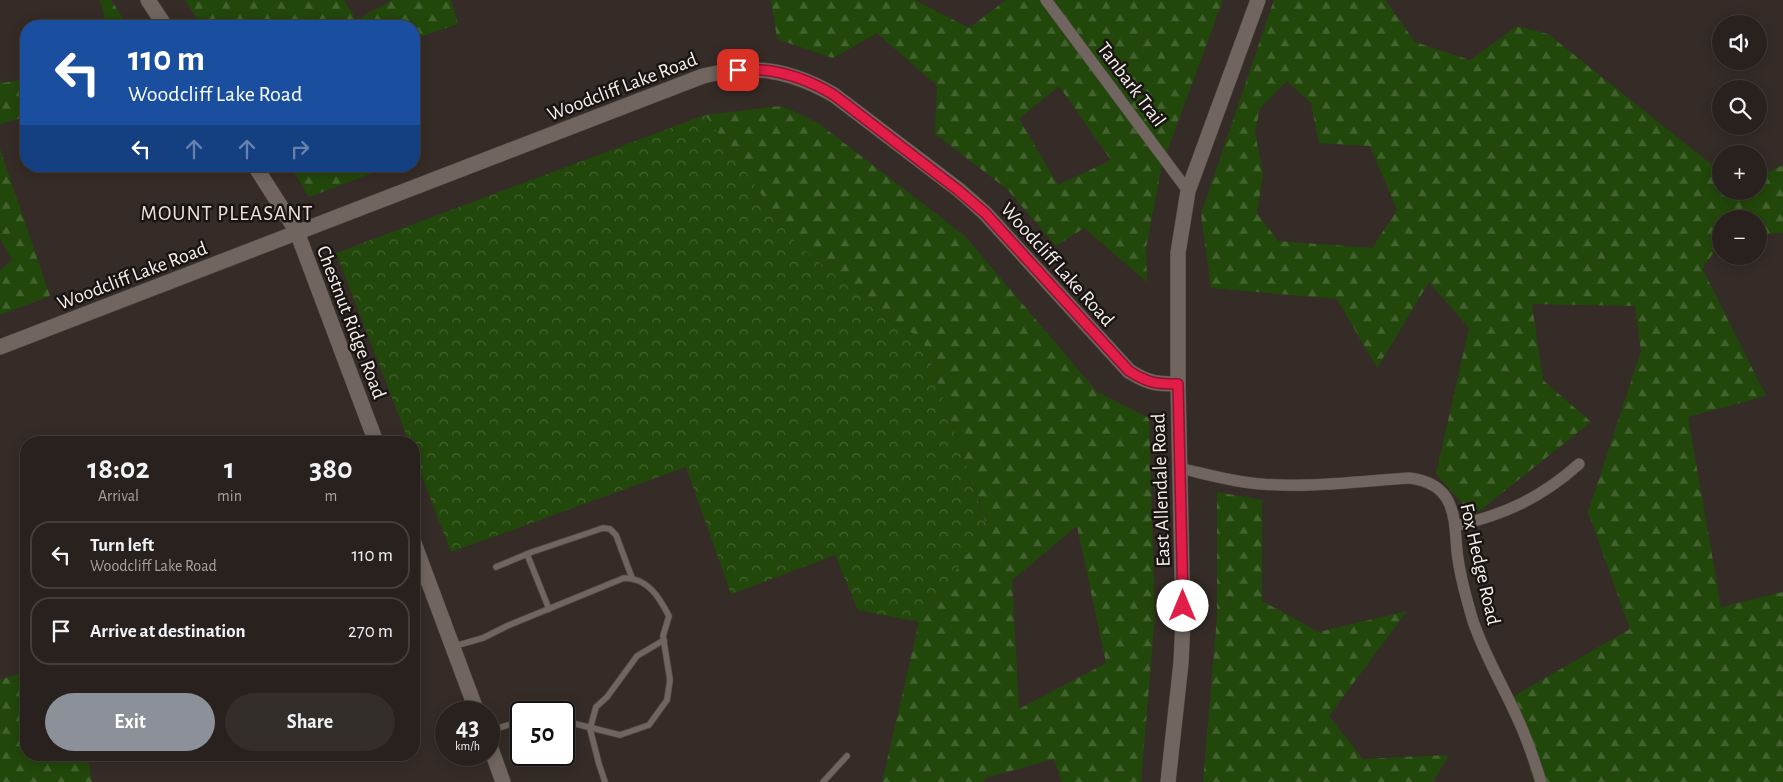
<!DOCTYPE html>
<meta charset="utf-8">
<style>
body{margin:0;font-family:"Alegreya Sans",sans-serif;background:#342e2a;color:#f1f3f6;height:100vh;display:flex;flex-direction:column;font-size:19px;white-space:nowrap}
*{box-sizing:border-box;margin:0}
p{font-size:16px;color:#a5a3a4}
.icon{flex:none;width:28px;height:28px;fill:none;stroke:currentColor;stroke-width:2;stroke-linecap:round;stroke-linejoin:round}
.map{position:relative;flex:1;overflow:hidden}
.details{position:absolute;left:20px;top:436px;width:400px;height:325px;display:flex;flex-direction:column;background:#28211d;border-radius:20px;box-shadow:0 2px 12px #0003,0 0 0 1px #443e3b}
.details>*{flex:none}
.top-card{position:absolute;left:20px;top:20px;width:400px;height:152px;border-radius:20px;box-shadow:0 2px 12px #0003,0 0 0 1px #443e3b;background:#1a4fa0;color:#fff;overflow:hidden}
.buttons{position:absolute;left:1712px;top:15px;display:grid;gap:10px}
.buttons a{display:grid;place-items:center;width:55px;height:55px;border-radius:50%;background:#28211d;box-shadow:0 2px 12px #0003,0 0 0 1px #443e3b;font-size:25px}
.speed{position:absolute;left:435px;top:701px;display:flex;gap:10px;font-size:25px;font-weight:700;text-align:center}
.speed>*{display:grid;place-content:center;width:65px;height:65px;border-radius:50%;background:#28211d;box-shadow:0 2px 12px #0003,0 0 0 1px #443e3b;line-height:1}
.speed small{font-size:12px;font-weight:400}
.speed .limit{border:2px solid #111;border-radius:8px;background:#fff;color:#111}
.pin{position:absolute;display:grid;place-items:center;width:42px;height:42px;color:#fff;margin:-21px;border-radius:10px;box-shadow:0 2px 8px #0006}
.me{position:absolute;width:55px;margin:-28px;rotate:0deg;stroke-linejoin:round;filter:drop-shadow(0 0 4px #0008)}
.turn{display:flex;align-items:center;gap:18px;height:105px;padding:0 25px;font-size:22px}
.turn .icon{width:65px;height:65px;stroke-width:2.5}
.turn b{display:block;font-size:35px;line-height:42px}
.lanes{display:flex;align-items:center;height:48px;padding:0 25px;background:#0003;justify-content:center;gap:25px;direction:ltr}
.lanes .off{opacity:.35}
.eta{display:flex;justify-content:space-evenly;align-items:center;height:85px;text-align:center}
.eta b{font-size:30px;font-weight:600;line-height:35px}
.button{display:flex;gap:10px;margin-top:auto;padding:10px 25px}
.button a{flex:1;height:58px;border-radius:30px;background:#8c9099;color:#fff;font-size:20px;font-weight:600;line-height:58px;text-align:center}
.button a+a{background:#342e2a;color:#f1f3f6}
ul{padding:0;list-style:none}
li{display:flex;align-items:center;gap:15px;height:68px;margin:0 10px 8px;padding:0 15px;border:2px solid #443e3b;border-radius:20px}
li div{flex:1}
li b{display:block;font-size:19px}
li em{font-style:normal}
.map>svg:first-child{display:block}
.forest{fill:url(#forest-firs);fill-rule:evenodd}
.park{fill:url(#park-crowns)}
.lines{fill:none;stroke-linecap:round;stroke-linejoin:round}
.service-casing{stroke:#524945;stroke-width:7}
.minor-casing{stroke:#524945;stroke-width:12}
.secondary-casing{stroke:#524945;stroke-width:16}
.service{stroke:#70655f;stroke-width:5.5}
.minor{stroke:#70655f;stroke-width:11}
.secondary{stroke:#70655f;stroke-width:15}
.route-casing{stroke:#92132f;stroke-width:12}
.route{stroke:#e11d48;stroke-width:9}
.labels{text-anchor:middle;stroke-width:5;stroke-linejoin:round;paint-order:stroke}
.street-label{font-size:20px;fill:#f8f1ee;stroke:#191513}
.neighbourhood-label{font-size:21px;letter-spacing:1px;fill:#eee1da;stroke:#191513}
</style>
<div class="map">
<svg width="1783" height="782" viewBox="0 0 1783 782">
<defs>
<pattern id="forest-firs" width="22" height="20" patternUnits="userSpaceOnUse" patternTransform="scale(1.25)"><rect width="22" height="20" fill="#22470b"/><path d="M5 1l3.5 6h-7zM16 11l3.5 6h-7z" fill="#43622f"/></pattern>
<pattern id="park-crowns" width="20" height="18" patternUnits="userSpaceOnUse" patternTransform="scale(1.25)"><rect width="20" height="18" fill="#22470b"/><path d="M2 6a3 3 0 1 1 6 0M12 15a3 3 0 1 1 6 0" fill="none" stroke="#43622f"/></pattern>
</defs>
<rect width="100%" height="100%" fill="#352c27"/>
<!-- forest -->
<g class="forest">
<path d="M100 0H111L128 26H107Z"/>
<path d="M185 0H344L356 20 392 0H451L458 24 414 39V26H202Z"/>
<path d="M771 0H915L969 28 1006 0H1223L1162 165 1146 248 1147 282 1084 228 1056 246 1007 189 935 134 937 86 877 33 833 58 777 39ZM1059 86 1111 160 1058 185 1019 119Z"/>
<path d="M1274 0H1385L1415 42 1470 60 1517 26 1548 34 1721 172V191H1759V177L1783 165V233L1759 234V219H1721V243L1702 268 1766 396 1688 417 1721 607 1783 592V782H1534L1509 699 1630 629 1588 512 1641 351 1635 306 1532 304 1543 380 1591 422 1473 516 1436 474 1469 328 1429 282 1377 368 1337 299 1211 288 1201 214ZM1287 81 1311 103 1319 143 1370 146 1397 210 1372 248 1278 241 1257 213 1263 174 1255 132 1260 108Z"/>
<path d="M26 79V117L0 124V81L2 83Z"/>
<path d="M782 106 818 123 965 236 1097 392 1149 418 1155 615 1141 782H1062L1054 759 985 778 984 782H882L919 622 987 526 922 339 892 323 796 243 705 115ZM1077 526 1106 663 1019 709 1012 580Z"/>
<path d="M0 149 50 296 0 315V270L12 260 0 238Z"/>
<path d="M290 166H391L309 197Z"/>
<path d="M1217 492 1262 500V601L1319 632 1407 611 1329 716 1363 759 1449 755 1433 782H1203L1217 617Z"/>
<path d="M26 671V755H87L92 782H0V680Z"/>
</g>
<!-- park -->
<path class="park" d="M705 115 796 243 892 323 922 338 987 527 919 622 858 610 835 555 731 594 686 467 451 552 414 456V442H409L336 253Z"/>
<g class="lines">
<!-- service casing -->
<g class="service-casing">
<g id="service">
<path d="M527 554 549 609"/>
<path d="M496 567 532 552 603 528 610 529 616 535 632 578"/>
<path d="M455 646 483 638 507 626 624 578C648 578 659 597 669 616L663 636 670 680 667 700 649 725 620 735 564 721"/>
<path d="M489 731 521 721"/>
<path d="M605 782 599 764 590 729 596 707 607 697 637 656 664 640"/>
<path d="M823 782 847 756"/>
</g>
</g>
<!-- minor casing -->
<g class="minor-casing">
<g id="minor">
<path d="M1046 0 1188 191"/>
<path d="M1179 468C1206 474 1233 482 1261 484 1310 488 1360 481 1409 478 1426 480 1442 487 1449 503 1457 520 1455 541 1458 559 1461 580 1467 601 1473 621 1484 654 1502 684 1516 715 1526 736 1534 759 1541 782"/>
<path d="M1455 526C1504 515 1541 498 1579 464"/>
</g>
</g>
<!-- secondary casing -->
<g class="secondary-casing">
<g id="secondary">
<path d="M148 0 165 26"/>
<path d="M255 166 297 232 376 442"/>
<path d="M0 347 703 76C753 64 789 69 834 95L959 190 985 213 1129 371C1148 383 1155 384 1178 384"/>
<path d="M414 543 477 712"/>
<path d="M489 743 503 782"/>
<path d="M1168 782 1181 663 1183 620 1178 384V253L1188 191 1258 0"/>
</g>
</g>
<!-- service -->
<use href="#service" class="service"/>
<!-- minor -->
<use href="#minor" class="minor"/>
<!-- secondary -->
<use href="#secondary" class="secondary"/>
</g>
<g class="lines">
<!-- route casing -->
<g class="route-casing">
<path id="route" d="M738 70C773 67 804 77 834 95L958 190 985 213 1129 371C1148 383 1155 384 1178 384L1183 606"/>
</g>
<!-- route -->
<use href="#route" class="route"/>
</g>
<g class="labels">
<!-- street labels -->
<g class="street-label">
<text transform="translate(1132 84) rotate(53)" y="7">Tanbark Trail</text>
<text transform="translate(622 86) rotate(-21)" y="7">Woodcliff Lake Road</text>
<text transform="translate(1058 264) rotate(48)" y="7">Woodcliff Lake Road</text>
<text transform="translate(132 275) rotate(-21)" y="7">Woodcliff Lake Road</text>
<text transform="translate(352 322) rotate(69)" y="7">Chestnut Ridge Road</text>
<text transform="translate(1160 490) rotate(-92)" y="7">East Allendale Road</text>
<text transform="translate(1481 564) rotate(77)" y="7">Fox Hedge Road</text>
</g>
<!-- neighbourhood labels -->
<g class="neighbourhood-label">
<text x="227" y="220">MOUNT PLEASANT</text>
</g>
</g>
</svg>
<div class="buttons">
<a><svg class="icon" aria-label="sound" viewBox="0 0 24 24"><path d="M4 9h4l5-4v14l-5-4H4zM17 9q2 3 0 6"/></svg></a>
<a><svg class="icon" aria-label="search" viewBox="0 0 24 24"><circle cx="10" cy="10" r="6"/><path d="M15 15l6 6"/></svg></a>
<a>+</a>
<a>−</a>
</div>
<div class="speed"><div>43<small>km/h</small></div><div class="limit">50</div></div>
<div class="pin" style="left:738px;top:70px;background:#d93025"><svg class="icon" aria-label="arrive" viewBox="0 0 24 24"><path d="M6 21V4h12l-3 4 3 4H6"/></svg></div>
<svg class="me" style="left:1183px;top:606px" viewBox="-20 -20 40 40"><circle r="19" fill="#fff"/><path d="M0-13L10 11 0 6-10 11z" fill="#e11d48"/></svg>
<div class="top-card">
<div class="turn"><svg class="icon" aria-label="left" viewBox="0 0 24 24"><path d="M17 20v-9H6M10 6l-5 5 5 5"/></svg><div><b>110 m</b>Woodcliff Lake Road</div></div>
<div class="lanes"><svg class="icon" aria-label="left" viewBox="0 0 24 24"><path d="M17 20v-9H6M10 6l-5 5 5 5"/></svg><svg class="icon off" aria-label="ahead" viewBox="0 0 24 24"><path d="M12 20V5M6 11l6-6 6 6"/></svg><svg class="icon off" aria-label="ahead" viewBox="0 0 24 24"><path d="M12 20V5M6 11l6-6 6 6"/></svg><svg class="icon off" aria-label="right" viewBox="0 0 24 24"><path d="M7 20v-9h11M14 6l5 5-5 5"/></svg></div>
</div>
<section class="details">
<div class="eta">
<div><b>18:02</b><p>Arrival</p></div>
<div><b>1</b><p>min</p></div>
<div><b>380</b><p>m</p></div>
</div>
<ul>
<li><svg class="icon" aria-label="left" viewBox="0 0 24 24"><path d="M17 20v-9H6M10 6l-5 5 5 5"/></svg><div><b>Turn left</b><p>Woodcliff Lake Road</p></div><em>110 m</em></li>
<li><svg class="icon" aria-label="arrive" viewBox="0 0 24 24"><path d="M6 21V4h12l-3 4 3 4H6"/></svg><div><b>Arrive at destination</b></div><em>270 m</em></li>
</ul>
<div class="button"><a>Exit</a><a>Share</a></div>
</section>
</div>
